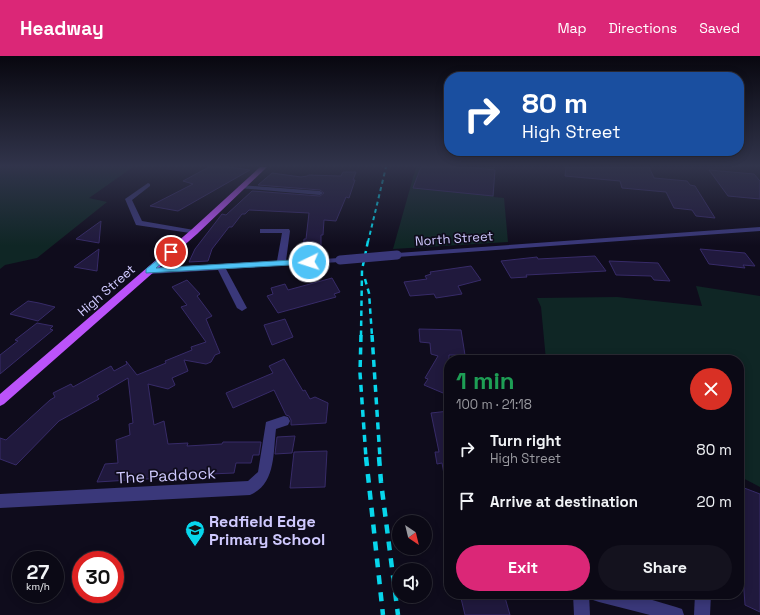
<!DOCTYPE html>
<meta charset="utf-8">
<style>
body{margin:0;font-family:"Space Grotesk",sans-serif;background:#14121e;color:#f1f3f6;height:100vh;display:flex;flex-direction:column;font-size:15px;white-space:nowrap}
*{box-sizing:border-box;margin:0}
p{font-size:13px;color:#9a9aa0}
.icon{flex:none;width:22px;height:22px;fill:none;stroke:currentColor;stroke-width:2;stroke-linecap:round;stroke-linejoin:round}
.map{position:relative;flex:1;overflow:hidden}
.drawer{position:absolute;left:444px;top:299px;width:300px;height:244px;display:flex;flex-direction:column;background:#0b0915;border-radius:16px;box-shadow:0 2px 10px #0003,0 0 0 1px #2b2a34}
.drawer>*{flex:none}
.guide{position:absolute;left:444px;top:16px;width:300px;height:84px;border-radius:16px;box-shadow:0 2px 10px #0003,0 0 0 1px #2b2a34;background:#1a4fa0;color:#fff;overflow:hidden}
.needle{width:26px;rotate:145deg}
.tools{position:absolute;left:392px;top:459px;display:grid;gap:8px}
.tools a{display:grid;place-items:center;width:40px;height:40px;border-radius:50%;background:#0b0915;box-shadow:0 2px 10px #0003,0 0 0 1px #2b2a34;font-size:20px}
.speed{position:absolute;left:12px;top:495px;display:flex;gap:8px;font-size:20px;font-weight:700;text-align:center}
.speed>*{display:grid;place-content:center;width:52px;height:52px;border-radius:50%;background:#0b0915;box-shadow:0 2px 10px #0003,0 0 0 1px #2b2a34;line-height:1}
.speed small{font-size:10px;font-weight:400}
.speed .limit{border:6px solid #d22;background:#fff;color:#111}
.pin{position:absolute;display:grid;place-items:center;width:34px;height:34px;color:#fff;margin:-17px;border:2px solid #fff;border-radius:50%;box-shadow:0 1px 4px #0007}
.me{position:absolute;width:44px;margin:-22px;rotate:266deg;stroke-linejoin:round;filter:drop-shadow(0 0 3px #0008)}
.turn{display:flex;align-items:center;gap:14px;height:84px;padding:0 12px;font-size:18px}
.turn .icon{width:52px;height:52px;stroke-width:2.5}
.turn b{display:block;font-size:28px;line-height:34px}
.round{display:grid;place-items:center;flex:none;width:42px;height:42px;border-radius:21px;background:#14121e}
.overview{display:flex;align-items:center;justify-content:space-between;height:68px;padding:0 12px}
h1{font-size:24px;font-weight:700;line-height:30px;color:#1e9e55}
.action{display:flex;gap:8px;margin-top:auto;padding:8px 12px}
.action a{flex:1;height:46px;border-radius:24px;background:#db2777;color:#fff;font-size:16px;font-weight:700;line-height:46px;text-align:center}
.action a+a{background:#14121e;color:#f1f3f6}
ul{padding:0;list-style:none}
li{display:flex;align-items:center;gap:12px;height:52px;padding:0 12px}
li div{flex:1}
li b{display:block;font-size:15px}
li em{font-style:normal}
header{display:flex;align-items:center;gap:24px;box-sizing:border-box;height:56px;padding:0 20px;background:#db2777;color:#fff}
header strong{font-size:19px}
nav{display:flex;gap:22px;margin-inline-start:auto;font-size:14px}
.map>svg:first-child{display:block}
.green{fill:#0f2625}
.building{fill:#20193d;stroke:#372b68}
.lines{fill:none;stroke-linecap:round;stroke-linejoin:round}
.street{fill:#3a387a;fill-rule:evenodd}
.primary{fill:#bb53fa;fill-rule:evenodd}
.rail-far3{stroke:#07d6ec;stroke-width:2;stroke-dasharray:4 3.5;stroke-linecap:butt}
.rail-far2{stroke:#07d6ec;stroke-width:2.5;stroke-dasharray:5.5 4.5;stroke-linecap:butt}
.rail-far1{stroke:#07d6ec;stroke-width:3.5;stroke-dasharray:7 5.5;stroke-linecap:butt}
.rail{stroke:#07d6ec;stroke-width:4.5;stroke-dasharray:9 8;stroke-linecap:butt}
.street-bridge{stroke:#3a387a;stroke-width:9}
.route{fill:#4fc3f7;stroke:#337fa1}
.labels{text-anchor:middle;stroke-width:3.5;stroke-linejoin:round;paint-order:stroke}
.street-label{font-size:13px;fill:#cfc9fe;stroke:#0f0c1c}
.near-street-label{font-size:16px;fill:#cfc9fe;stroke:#0f0c1c}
.near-poi-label{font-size:16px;font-weight:bold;fill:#cfc9fe;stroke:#0f0c1c;text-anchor:start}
</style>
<header>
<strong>Headway</strong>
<nav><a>Map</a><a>Directions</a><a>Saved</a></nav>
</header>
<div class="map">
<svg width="760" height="559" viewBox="0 0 760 559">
<rect width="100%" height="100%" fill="#0f0c1c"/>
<!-- green -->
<g class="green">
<path d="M0 111H133L89 142 107 146 37 202 5 209 0 213Z"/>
<path d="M416 111H495L494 141 504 142 508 186 393 193Z"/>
<path d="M696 230 760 240V431L739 420V304H546L541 251 537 242 617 241 702 250Z"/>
</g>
<!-- building -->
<g class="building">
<path d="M209 111H229L250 114 178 155 150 150 193 128 183 125Z"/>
<path d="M421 111H466L495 114 493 140 413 132Z"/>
<path d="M566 111H649L654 122 687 125 690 129 695 130 715 162 696 160 692 154 674 152 666 136 622 132 620 125 565 120Z"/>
<path d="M709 114 754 118 760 125V143L728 140Z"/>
<path d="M343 116H356L353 124H355L349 142 346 141 336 165 324 164 323 179H321V196L303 197 304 183H306L309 157 249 154 245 158H242L232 171H229L212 193 208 205 189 206 195 193 222 158 226 159 252 135 320 140 324 137 320 134 258 129 272 117 301 121 307 120 309 119 339 120H341Z"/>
<path d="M101 165 99 187 76 183Z"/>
<path d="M99 193 97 215 74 211Z"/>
<path d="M700 193 745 197 755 210 743 209 745 212 709 208Z"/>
<path d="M595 200 606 215 526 219 527 221 511 222 501 205 537 201 538 203Z"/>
<path d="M609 205 658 207 670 225 654 224 651 220 616 219Z"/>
<path d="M471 210 481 224 458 230 462 238 436 242 434 238 410 240 404 226 427 223 425 220 431 218 430 216Z"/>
<path d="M332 222 340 236 334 238 336 241 278 257 267 240 273 238 271 232 285 228 288 234Z"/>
<path d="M187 224 200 238 197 240 212 260 206 263 220 297 215 299 211 306 206 308 184 304 188 315 172 322 175 329 168 333 148 328 154 369 164 365 168 388 188 387 187 390 222 388 223 386H261L259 399H253L251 407H236L234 417 162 420V422L97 426 105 408 118 407 116 384 130 379 129 368 133 367 128 322 97 340 99 343 59 365 16 409 0 403V382L6 384 50 344 55 341 53 337 71 328 73 331 111 310 114 315 127 308 126 305 137 319 166 307 165 305 192 294 191 291 206 286 181 251 187 249 172 231Z"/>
<path d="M28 245 39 247 55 251 38 265 10 258Z"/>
<path d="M285 263 293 281 272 289 264 269Z"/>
<path d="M37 267 53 270 50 273 53 274 0 318V299L18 285 15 284Z"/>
<path d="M419 273 461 274 465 299H449V326L443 337 424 329 428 323 425 322 438 300 431 298 430 287 420 286Z"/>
<path d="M284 303 303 335 305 334 310 343 315 341 328 347 326 367 291 369V364L289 360 286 359 274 334 233 352 226 337 273 317 269 310Z"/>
<path d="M449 355V417L444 418 442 407 437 408 435 396H439L431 357Z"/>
<path d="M295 380 292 397 275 398 277 381Z"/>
<path d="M327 395 325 431 290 432 294 396Z"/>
<path d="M739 430 760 438V556L745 549 743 520 739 518Z"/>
<path d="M460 538H504L510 559H465Z"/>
</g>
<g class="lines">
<!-- street -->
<g class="street">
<path d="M148 127 150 128V130L132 144 142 165 194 174H197V178L136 169 125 143Z"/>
<path d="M241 129 320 135 323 137 320 139 239 132 238 131Z"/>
<path d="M760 171V175L397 201 393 199 397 197Z"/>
<path d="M260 173H289L290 175 286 205 340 202 344 204 340 206 226 213 247 252 242 255 237 252 218 214 149 218 145 215 149 212 277 205 282 177H260Z"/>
<path d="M284 360 288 361 290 365 288 369 276 373C273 397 276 428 250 439L0 452V438L248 425 258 416 266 366Z"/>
<path d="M573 538H589L590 559H574Z"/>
<path d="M591 538H632L676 551 682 553 684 559H650L599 546 593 544Z"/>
<path d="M695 538H711L710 559H694Z"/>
</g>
<!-- primary -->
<path class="primary" d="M260 111H267L197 178 4 348 0 350V338L191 174Z"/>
<!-- rail-far3 -->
<path class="rail-far3" d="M368 186 386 111"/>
<!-- rail-far2 -->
<g class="rail-far2">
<path d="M365 223 369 237 372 280"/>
<path d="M361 280 362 214 368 185"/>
</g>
<!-- rail-far1 -->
<g class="rail-far1">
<path d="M361 279 360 317 366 402"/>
<path d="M372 279 380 402"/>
</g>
<!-- rail -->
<g class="rail">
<path d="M366 401 383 559"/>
<path d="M379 401 381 426 398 559"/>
</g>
<!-- street-bridge -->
<path class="street-bridge" d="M340 204 397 199"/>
</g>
<!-- sky -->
<linearGradient id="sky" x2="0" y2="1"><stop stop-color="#08070f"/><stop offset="0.58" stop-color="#31344b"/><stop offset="1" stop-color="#31344b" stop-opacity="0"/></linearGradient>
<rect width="760" height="190" fill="url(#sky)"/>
<!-- route -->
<path class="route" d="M171 193 175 196 174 197 156 212 309 203 313 206 309 208 146 217V213Z"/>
<!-- icons -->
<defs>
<g id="school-pin" transform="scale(1)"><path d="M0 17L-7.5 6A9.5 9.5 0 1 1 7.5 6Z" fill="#07d6ec" stroke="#0f0c1c"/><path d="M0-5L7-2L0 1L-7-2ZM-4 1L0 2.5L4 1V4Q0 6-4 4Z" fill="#111"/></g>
</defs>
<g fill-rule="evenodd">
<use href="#school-pin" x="195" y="474"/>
</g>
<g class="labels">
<!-- street labels -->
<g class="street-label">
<text transform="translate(454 182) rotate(-4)" y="5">North Street</text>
<text transform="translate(106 234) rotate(-41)" y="5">High Street</text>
</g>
<!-- near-street labels -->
<g class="near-street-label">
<text transform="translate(166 419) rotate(-3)" y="6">The Paddock</text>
</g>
<!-- near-poi labels -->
<g class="near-poi-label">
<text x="209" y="471">Redfield Edge<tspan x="209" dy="18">Primary School</tspan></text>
</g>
</g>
</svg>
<div class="tools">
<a><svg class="needle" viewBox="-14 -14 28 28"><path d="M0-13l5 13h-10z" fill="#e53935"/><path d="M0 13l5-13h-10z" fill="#9a9aa0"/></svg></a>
<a><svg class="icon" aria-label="sound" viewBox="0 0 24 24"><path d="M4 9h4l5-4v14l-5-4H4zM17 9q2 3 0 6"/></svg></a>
</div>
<div class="speed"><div>27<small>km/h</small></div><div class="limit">30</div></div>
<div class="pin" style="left:171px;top:196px;background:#d93025"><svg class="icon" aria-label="arrive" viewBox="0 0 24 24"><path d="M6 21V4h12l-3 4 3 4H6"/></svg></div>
<svg class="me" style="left:309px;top:206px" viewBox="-20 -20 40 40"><circle r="17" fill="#4fc3f7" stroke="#fff" stroke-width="3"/><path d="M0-11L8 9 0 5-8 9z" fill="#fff"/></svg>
<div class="guide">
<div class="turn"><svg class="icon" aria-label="right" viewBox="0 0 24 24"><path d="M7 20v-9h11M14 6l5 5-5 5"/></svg><div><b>80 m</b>High Street</div></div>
</div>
<section class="drawer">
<div class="overview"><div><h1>1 min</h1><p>100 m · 21:18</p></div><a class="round" style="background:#d93025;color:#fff"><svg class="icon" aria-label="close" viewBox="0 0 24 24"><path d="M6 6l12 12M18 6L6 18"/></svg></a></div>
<ul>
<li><svg class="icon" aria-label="right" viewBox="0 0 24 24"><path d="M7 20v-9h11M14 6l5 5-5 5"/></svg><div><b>Turn right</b><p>High Street</p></div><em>80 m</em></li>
<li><svg class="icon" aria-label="arrive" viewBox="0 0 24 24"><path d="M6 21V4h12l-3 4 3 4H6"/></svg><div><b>Arrive at destination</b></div><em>20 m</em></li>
</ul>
<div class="action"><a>Exit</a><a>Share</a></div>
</section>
</div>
